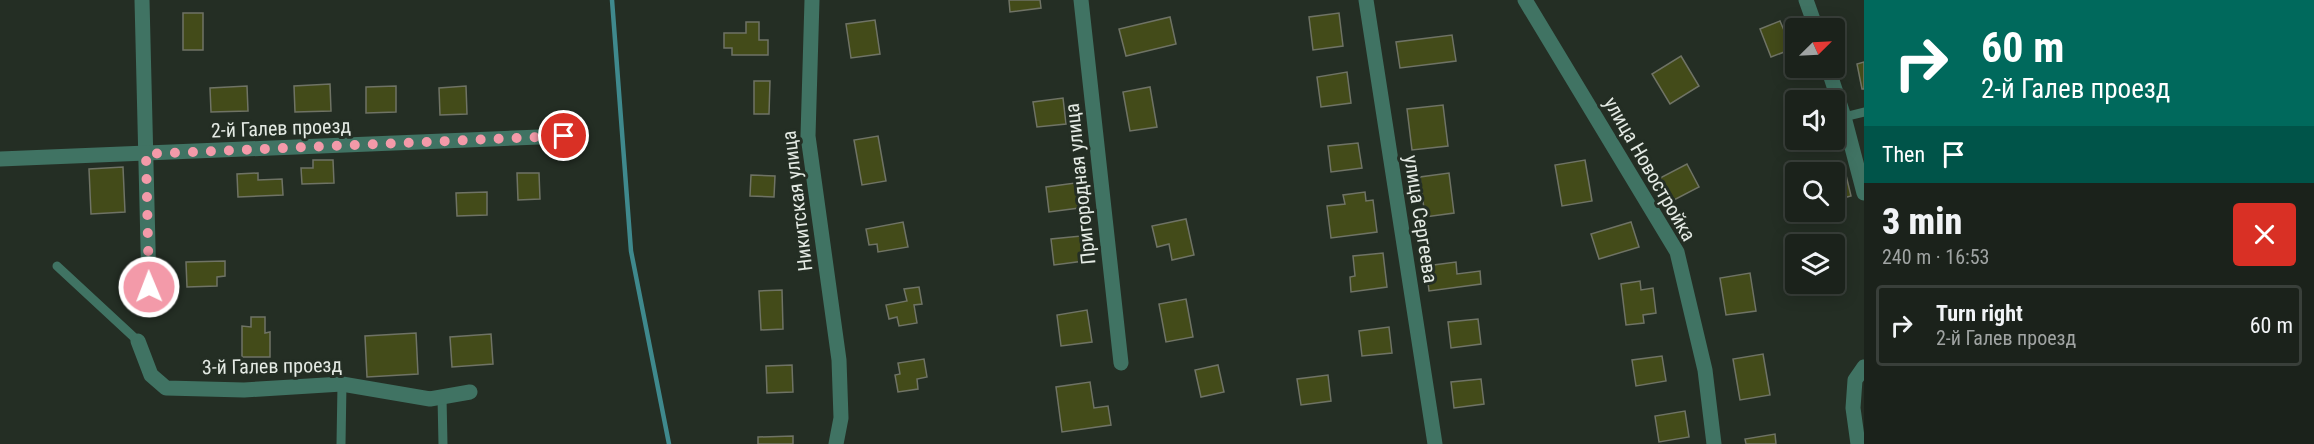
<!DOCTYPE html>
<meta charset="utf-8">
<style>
body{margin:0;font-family:"Roboto Condensed",sans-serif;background:#242a24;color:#f1f3f6;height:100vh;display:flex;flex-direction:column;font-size:22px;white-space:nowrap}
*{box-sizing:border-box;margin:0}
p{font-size:20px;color:#a0a4a3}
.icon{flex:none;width:33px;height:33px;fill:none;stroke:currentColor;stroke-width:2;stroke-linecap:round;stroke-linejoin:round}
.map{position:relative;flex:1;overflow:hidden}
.panel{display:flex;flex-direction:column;background:#1b221b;width:450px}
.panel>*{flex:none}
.guide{background:#00695c;color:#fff;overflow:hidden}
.needle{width:39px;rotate:66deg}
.tools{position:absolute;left:1785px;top:18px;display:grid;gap:12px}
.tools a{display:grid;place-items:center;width:60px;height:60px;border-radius:6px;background:#1b221b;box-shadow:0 3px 15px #0003,0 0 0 2px #393f3a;font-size:30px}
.pin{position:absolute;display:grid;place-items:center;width:51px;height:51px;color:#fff;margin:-26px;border:3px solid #fff;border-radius:50%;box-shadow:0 2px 6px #0007}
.me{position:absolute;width:66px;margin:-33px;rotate:359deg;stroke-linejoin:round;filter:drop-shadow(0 0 4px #0008)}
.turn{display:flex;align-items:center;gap:21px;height:126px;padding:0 18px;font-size:27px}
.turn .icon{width:78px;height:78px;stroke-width:2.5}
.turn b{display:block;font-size:42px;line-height:51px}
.then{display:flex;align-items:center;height:57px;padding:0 18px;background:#0003;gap:12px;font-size:22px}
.round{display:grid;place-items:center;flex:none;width:63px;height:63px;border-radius:6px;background:#242a24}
.summary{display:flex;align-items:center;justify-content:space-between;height:102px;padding:0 18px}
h1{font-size:36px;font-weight:800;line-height:45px}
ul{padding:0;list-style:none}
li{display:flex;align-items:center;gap:18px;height:81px;margin:0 12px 9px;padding:0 6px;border:3px solid #393f3a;border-radius:6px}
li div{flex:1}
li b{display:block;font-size:22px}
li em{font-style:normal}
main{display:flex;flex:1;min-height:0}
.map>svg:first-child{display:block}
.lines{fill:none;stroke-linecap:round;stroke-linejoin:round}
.stream{stroke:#3f898d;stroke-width:4.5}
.building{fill:#434b19;stroke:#6f7365;stroke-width:1.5}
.service{stroke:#407363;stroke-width:9}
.minor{stroke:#407363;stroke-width:15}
.route{stroke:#f39aa9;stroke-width:10;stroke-dasharray:0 18}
.labels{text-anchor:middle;stroke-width:6;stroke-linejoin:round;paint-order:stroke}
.street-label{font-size:20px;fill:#e4eae4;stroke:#242e24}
</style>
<main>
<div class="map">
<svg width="1864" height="444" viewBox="0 0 1864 444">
<rect width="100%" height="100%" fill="#242e24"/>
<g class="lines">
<!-- stream -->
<path class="stream" d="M612 0 631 251 669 444"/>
</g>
<!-- building -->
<g class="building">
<path d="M1009 0H1040L1041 8 1010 12Z"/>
<rect x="183" y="13" width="20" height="37"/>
<path d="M1339 13 1343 46 1313 50 1309 17Z"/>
<path d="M1170 17 1176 44 1126 56 1119 29Z"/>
<path d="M875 20 880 54 851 58 846 24Z"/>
<path d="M1780 21 1792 49 1771 57 1760 29Z"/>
<path d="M746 22H759V40H768V55H732V48H724V33H746Z"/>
<path d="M1452 35 1456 61 1400 68 1396 42Z"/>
<path d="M1681 56 1699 86 1670 104 1652 74Z"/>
<path d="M1864 62V89H1862L1857 64Z"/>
<path d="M1347 72 1351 103 1321 107 1317 77Z"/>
<path d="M754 81H770L769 114H754Z"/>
<path d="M330 84 331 111 295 112 294 86Z"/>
<path d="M247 86 248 111 211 112 210 88Z"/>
<path d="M396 86V112L366 113V87Z"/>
<path d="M466 86 467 114 440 115 439 88Z"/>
<path d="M1150 87 1157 127 1130 131 1123 92Z"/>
<path d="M1063 98 1066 124 1037 127 1033 102Z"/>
<path d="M1443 105 1448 146 1412 150 1407 109Z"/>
<path d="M878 136 886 181 862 185 854 140Z"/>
<path d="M1358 143 1362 168 1331 172 1328 146Z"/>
<path d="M313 160H333L334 183 302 184 301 168H313Z"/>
<path d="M1585 160 1592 201 1562 206 1555 165Z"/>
<path d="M1687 164 1699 187 1672 201 1660 178Z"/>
<path d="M123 167 125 212 91 214 89 169Z"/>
<path d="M1845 171 1851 196 1843 198 1846 207 1834 210V173Z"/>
<path d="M258 173V180L282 179 283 195 238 197 237 174Z"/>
<path d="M517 173H539L540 199 518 200Z"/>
<path d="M1449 173 1454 213 1425 217 1420 177Z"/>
<path d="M751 175 775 176 774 197 750 196Z"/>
<path d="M1075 183 1079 208 1049 212 1046 187Z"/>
<path d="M487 192V215L457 216 456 193Z"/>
<path d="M1365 192 1366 201 1373 200 1377 232 1331 238 1327 206 1345 204 1343 195Z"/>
<path d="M1186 219 1194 255 1172 260 1169 244 1157 247 1152 226Z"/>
<path d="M903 222 908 247 878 252 877 244 869 245 866 229Z"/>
<path d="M1631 222 1639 247 1599 259 1591 234Z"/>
<path d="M1081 236 1084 261 1054 265 1051 239Z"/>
<path d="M1383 253 1387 287 1351 292 1350 277 1355 276 1353 256Z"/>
<path d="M225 261V276L217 277V286L187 287 186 262Z"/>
<path d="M1456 262 1457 274 1480 271 1481 284 1429 291 1426 266Z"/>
<path d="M1750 273 1756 311 1726 315 1720 278Z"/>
<path d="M1640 281 1641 290 1653 288 1656 313 1643 315 1644 323 1626 325 1621 284Z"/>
<path d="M919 287 922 304 914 305 917 323 899 326 897 317 889 319 886 305 907 301 904 289Z"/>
<path d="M782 290 783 329 761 330 759 291Z"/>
<path d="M1186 299 1193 337 1166 342 1159 304Z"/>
<path d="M1087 310 1092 342 1061 346 1057 315Z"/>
<path d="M251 317H265V333L270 332V357H242V326L251 327Z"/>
<path d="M1478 319 1481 344 1451 348 1448 322Z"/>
<path d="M1389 327 1392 353 1362 356 1359 331Z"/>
<path d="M416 333 418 374 367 377 365 336Z"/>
<path d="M491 334 493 364 452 367 450 337Z"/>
<path d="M1763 354 1770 395 1740 400 1733 359Z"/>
<path d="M1662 356 1666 381 1636 386 1632 360Z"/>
<path d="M924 359 927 377 917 379 918 389 898 392 895 375 900 374 898 363Z"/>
<path d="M792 365 793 392 767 393 766 366Z"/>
<path d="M1218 365 1224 392 1201 397 1195 370Z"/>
<path d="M1328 375 1331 401 1301 405 1297 379Z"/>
<path d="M1481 379 1484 404 1454 408 1451 382Z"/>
<path d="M1090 382 1094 408 1108 406 1111 425 1062 432 1056 387Z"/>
<path d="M1685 411 1689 437 1659 442 1655 416Z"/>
<path d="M1775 434 1776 444H1746L1745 439Z"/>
<path d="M793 436V444H758V437Z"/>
</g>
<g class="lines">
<!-- service -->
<g class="service">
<path d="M1844 117 1864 112"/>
<path d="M57 266 138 341"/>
<path d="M442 397 443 444"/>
<path d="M341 444 342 384"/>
</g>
<!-- minor -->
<g class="minor">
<path d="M142 0 149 287"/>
<path d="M812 0 808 136 839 360 841 418 836 444"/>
<path d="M1081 0 1121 363"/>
<path d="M1366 0 1435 444"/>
<path d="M1525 0 1677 252 1705 370 1714 444"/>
<path d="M1806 0 1816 28"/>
<path d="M1828 68 1844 117 1864 193"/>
<path d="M0 159 564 136"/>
<path d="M138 341 151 375 166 388 244 390 342 384 430 399 470 392"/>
<path d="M1858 444 1853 408 1855 380 1864 367"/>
</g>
</g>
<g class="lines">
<!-- route -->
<path class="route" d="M149 287 146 154 564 136"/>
</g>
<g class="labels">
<!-- street labels -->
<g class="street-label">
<text transform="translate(281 128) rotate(-2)" y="7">2-й Галев проезд</text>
<text transform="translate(1650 169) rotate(60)" y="7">улица Новостройка</text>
<text transform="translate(1080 184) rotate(-96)" y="7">Пригородная улица</text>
<text transform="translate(797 201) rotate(-97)" y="7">Никитская улица</text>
<text transform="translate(1421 219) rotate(81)" y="7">улица Сергеева</text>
<text transform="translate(272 366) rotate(-1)" y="7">3-й Галев проезд</text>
</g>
</g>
</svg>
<div class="tools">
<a><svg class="needle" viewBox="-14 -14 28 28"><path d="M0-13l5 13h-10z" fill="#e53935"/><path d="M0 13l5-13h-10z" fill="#a0a4a3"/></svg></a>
<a><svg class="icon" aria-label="sound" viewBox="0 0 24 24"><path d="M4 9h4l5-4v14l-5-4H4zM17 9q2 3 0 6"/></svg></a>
<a><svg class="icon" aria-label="search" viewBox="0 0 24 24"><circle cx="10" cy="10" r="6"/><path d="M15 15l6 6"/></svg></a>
<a><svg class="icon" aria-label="layers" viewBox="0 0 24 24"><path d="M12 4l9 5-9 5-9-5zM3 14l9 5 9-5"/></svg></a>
</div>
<div class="pin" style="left:564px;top:136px;background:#d93025"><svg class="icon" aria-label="arrive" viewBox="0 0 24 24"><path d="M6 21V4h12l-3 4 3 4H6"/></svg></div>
<svg class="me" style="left:149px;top:287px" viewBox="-20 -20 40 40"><circle r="17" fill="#f39aa9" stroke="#fff" stroke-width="3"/><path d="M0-11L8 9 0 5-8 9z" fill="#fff"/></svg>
</div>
<section class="panel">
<div class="guide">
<div class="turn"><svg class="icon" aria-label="right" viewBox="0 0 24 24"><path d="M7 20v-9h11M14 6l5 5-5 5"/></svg><div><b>60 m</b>2-й Галев проезд</div></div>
<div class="then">Then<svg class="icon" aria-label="arrive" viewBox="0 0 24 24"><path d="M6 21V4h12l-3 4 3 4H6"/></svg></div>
</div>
<div class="summary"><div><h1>3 min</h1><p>240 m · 16:53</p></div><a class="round" style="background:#d93025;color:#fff"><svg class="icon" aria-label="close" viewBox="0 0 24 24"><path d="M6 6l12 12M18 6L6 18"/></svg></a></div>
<ul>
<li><svg class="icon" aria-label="right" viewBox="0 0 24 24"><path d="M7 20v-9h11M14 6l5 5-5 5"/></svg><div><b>Turn right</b><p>2-й Галев проезд</p></div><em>60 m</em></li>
</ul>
</section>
</main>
